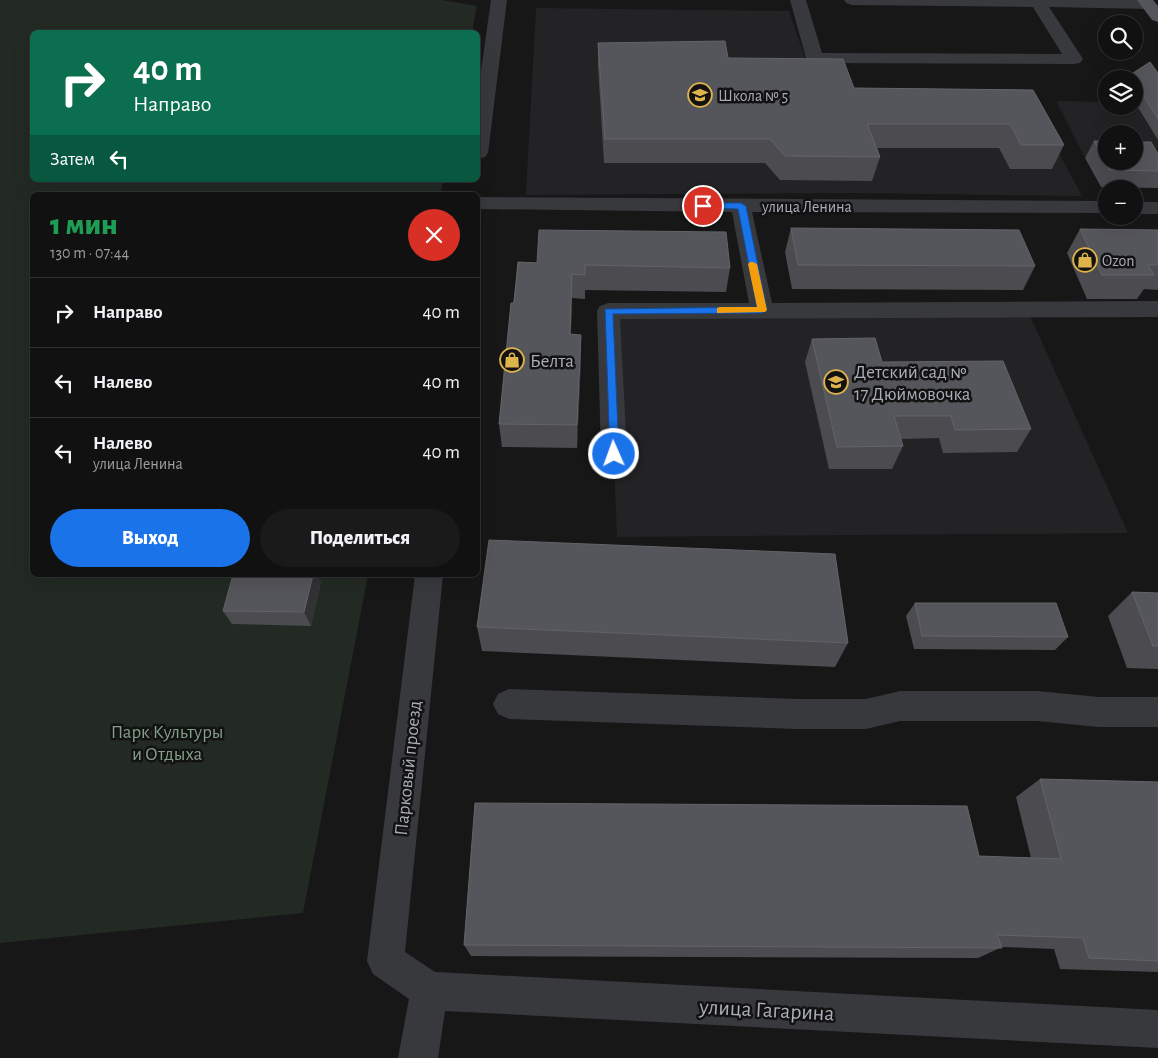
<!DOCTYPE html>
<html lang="ru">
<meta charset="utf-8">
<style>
body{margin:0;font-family:"Alegreya Sans",sans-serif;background:#1a1a1b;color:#f1f3f6;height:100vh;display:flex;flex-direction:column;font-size:19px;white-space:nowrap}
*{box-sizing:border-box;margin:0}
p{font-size:16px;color:#9c9d9f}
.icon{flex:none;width:28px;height:28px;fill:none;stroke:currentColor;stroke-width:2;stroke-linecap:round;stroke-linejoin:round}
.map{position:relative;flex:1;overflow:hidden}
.drawer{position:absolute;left:30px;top:192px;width:450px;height:385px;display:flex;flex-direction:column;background:#111112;border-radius:8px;box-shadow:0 5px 20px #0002,0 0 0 1px #303132}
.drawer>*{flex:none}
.top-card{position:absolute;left:30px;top:30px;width:450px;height:152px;border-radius:8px;box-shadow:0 5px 20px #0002,0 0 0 1px #303132;background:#0b6e4f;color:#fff;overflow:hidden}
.fabs{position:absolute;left:1098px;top:15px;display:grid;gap:10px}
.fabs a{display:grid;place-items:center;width:45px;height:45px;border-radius:50%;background:#111112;box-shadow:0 5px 20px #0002,0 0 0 1px #303132;font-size:25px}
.pin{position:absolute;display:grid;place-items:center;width:42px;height:42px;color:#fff;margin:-21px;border:2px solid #fff;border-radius:50%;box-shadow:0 1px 5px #0007}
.me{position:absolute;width:55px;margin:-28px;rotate:358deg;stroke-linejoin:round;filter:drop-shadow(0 0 4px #0008)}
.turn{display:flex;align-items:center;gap:18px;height:105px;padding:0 20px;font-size:22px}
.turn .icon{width:65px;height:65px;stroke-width:2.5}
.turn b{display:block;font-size:35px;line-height:42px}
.then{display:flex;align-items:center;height:48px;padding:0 20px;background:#0003;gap:10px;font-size:19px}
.round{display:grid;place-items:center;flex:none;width:52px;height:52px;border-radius:26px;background:#1a1a1b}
.summary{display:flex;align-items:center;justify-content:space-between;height:85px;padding:0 20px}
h1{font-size:30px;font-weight:800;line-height:38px;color:#1e9e55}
.action{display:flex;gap:10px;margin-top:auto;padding:10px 20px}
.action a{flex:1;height:58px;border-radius:30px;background:#1a73e8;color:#fff;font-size:20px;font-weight:800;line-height:58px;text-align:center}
.action a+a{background:#1a1a1b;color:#f1f3f6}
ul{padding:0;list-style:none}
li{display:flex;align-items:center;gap:15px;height:70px;padding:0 20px;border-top:1px solid #303132}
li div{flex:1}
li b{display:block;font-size:19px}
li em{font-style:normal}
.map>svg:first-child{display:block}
.built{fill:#232325}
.green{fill:#232a24}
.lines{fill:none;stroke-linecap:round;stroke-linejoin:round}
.minor{fill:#38393d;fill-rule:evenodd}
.major{fill:#54565b;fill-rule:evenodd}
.wall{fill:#4b4b50}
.shaded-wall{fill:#323235}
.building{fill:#55565b;stroke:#636469}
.route{fill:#1a73e8;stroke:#114b97}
.slow{fill:#f59e0b}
.labels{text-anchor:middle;stroke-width:5;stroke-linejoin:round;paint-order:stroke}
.far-poi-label{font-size:16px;fill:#aaadb7;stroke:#121213;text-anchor:start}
.far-street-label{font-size:16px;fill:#aaadb7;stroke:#121213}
.poi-label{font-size:19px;fill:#aaadb7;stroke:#121213;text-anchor:start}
.park-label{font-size:19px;fill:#849f87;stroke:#121213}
.street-label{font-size:19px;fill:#aaadb7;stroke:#121213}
.near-street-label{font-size:22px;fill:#aaadb7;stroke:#121213}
</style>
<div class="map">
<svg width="1158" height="1058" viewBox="0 0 1158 1058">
<rect width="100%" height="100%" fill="#171718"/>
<!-- built -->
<g class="built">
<path d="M536 8 789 11 811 75 843 82 896 108H1035L1082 196 852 193 526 195Z"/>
<path d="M1056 101 1106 102V106H1134V103H1135L1158 140V157H1134V134H1106V156H1084Z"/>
<path d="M1026 307 1128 533 617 537 608 311Z"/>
</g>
<!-- green -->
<path class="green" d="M0 0H442L477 6 472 32H32V180H443L440 195H32V575H368L303 913 0 943Z"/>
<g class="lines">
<!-- minor -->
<g class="minor">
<path d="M491 0H507L488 153 485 157 478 159V92Z"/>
<path d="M790 0H806L822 53 1062 54 1033 7 852 5 846 3 844 0H1151L1156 4 1154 7 1148 9 1049 7 1083 59 1080 63 1074 64 815 63 809 62 806 58Z"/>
<path d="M478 197 1106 201V213L752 212 772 303 1158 301V317L620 319 627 453 623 460 614 463 605 460 601 453 597 311 600 306 608 303H749L732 212 478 209Z"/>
<rect x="1134" y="202" width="24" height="12"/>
<path d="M415 575H443L405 952 435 972 1158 1010V1048L445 1011 438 1058H398L409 999 373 974 367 961Z"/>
<path d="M509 689 797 699H866L900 691H1037L1099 697H1158V727H1099L1037 721H900L866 729H797L509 719 498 714 493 704 498 694Z"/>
</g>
<!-- major -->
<path class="major" d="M1137 0H1153L1158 6V22L1152 20Z"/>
</g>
<!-- wall -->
<g class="wall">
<path d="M598 43 728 58 854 88 1033 90 1064 145 1052 169H1010L999 148H877L880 157 872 181 780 180 765 163H604L598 66Z"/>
<path d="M1158 73V140L1134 101V79H1128L1130 75Z"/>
<path d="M1094 141 1158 154V188L1101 187 1085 158Z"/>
<path d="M791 228 1035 266 1023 290 792 289 785 252Z"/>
<path d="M1080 229 1158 230V290L1144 289 1137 299H1087L1067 253Z"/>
<path d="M518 262 730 268 726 292 585 290V299L572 298 571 334 581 358 577 448 502 447 499 424Z"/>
<path d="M812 339 882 362 1031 429 1017 452 943 453 939 438 901 439 903 446 892 469H829L805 362Z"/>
<path d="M321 582 311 626 232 624 223 611Z"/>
<path d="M1132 592 1158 593V669L1127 668 1108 616Z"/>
<path d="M915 603 1068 637 1055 650 914 649 906 616Z"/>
<path d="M477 627 848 643 835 667 482 651Z"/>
<path d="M1040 779 1158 782V972L1060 969 1054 949 1002 947 978 958 471 956 464 945 979 856 1031 858 1016 797Z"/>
</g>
<!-- shaded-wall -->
<g class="shaded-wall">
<path d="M572 274V298L570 358V334Z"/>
<path d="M581 335V358L577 448V425Z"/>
<path d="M313 575H318L321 582 311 626 304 612Z"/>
</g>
<!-- building -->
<g class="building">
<path d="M725 41 728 58 843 59 854 88 1033 90 1064 145H1021L1010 124H867L880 157 785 156 770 139H605L598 43Z"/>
<path d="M1150 62 1158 73V119L1134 81V79H1132L1130 75Z"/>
<path d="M1094 141H1106V161H1134V142H1151L1158 154V171L1110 170Z"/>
<path d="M791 228 1019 230 1035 266 798 265Z"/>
<path d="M1080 229 1158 230V265H1148L1154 275H1102Z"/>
<path d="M539 230 726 232 730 268 585 265V275L572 274 570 334 581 335 577 425 499 424 511 303H514L518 262 537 263Z"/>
<path d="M875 338 882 362 1003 361 1031 429 955 430 951 416H894L903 446 837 447 812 339Z"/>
<path d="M489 540 835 554 848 643 477 627Z"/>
<path d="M233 575H313L304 612 223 611Z"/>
<path d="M1132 592 1158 593V646H1153Z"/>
<path d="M915 603H1056L1068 637 922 636Z"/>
<path d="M1040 779 1158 782V961L1089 958 1083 938 997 935 1002 948 464 945 475 803 967 806 979 856 1061 859Z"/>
</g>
<!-- route -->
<path class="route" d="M703 203H741L746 206 767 310 762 313 613 314 619 454 614 458 610 456 605 309 757 307 738 209 700 208 699 206Z"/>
<!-- slow -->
<path class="slow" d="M750 262H753L757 264 767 310 765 312 717 313V308L720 307H757L748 264Z"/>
<!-- icons -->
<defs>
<g id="school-ring" transform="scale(1.25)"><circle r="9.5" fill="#121213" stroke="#ddb34a" stroke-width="1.5"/><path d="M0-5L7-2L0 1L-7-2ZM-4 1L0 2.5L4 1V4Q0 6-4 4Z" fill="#ddb34a"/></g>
<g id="shop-ring" transform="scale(1.25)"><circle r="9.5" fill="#121213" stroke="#ddb34a" stroke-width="1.5"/><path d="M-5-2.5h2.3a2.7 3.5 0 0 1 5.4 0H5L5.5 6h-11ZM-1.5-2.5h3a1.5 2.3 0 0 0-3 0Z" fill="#ddb34a"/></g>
</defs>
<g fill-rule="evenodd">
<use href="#school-ring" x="700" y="95"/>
<use href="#shop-ring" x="1085" y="260"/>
<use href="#shop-ring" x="512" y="360"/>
<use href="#school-ring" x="836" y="382"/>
</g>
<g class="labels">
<!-- far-poi labels -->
<g class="far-poi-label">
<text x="718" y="101">Школа № 5</text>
<text x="1102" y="266">Ozon</text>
</g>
<!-- far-street labels -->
<g class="far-street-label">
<text x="807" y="212">улица Ленина</text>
</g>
<!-- poi labels -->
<g class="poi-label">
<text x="530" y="367">Белта</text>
<text x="854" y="378">Детский сад №<tspan x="854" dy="22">17 Дюймовочка</tspan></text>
</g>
<!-- park labels -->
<g class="park-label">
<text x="167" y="738">Парк Культуры<tspan x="167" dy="22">и Отдыха</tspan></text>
</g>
<!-- street labels -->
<g class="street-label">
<text transform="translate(407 768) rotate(-84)" y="7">Парковый проезд</text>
</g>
<!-- near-street labels -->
<g class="near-street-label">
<text transform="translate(767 1009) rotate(3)" y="8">улица Гагарина</text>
</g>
</g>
</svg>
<div class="fabs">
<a><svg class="icon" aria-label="search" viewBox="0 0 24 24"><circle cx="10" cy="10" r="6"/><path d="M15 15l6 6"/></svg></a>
<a><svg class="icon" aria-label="layers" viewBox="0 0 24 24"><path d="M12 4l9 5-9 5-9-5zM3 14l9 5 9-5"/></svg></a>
<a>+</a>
<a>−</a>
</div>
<div class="pin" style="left:703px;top:206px;background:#d93025"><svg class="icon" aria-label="arrive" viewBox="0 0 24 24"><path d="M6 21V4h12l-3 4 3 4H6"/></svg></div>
<svg class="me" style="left:614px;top:454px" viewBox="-20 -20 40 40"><circle r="17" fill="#1a73e8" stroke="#fff" stroke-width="3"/><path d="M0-11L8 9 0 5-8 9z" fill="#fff"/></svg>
<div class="top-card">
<div class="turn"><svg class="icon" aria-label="right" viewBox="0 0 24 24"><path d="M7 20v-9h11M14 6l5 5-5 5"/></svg><div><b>40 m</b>Направо</div></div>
<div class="then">Затем<svg class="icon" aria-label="left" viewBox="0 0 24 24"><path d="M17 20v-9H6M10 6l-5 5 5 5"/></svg></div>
</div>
<section class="drawer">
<div class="summary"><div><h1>1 мин</h1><p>130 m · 07:44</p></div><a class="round" style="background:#d93025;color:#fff"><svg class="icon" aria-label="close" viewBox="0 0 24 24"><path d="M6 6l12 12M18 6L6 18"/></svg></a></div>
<ul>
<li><svg class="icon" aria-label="right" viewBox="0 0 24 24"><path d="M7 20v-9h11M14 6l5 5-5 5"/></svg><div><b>Направо</b></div><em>40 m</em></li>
<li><svg class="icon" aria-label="left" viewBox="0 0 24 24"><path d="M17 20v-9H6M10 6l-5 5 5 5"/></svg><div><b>Налево</b></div><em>40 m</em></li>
<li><svg class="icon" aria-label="left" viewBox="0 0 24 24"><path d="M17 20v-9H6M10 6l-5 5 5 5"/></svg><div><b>Налево</b><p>улица Ленина</p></div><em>40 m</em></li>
</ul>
<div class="action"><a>Выход</a><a>Поделиться</a></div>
</section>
</div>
